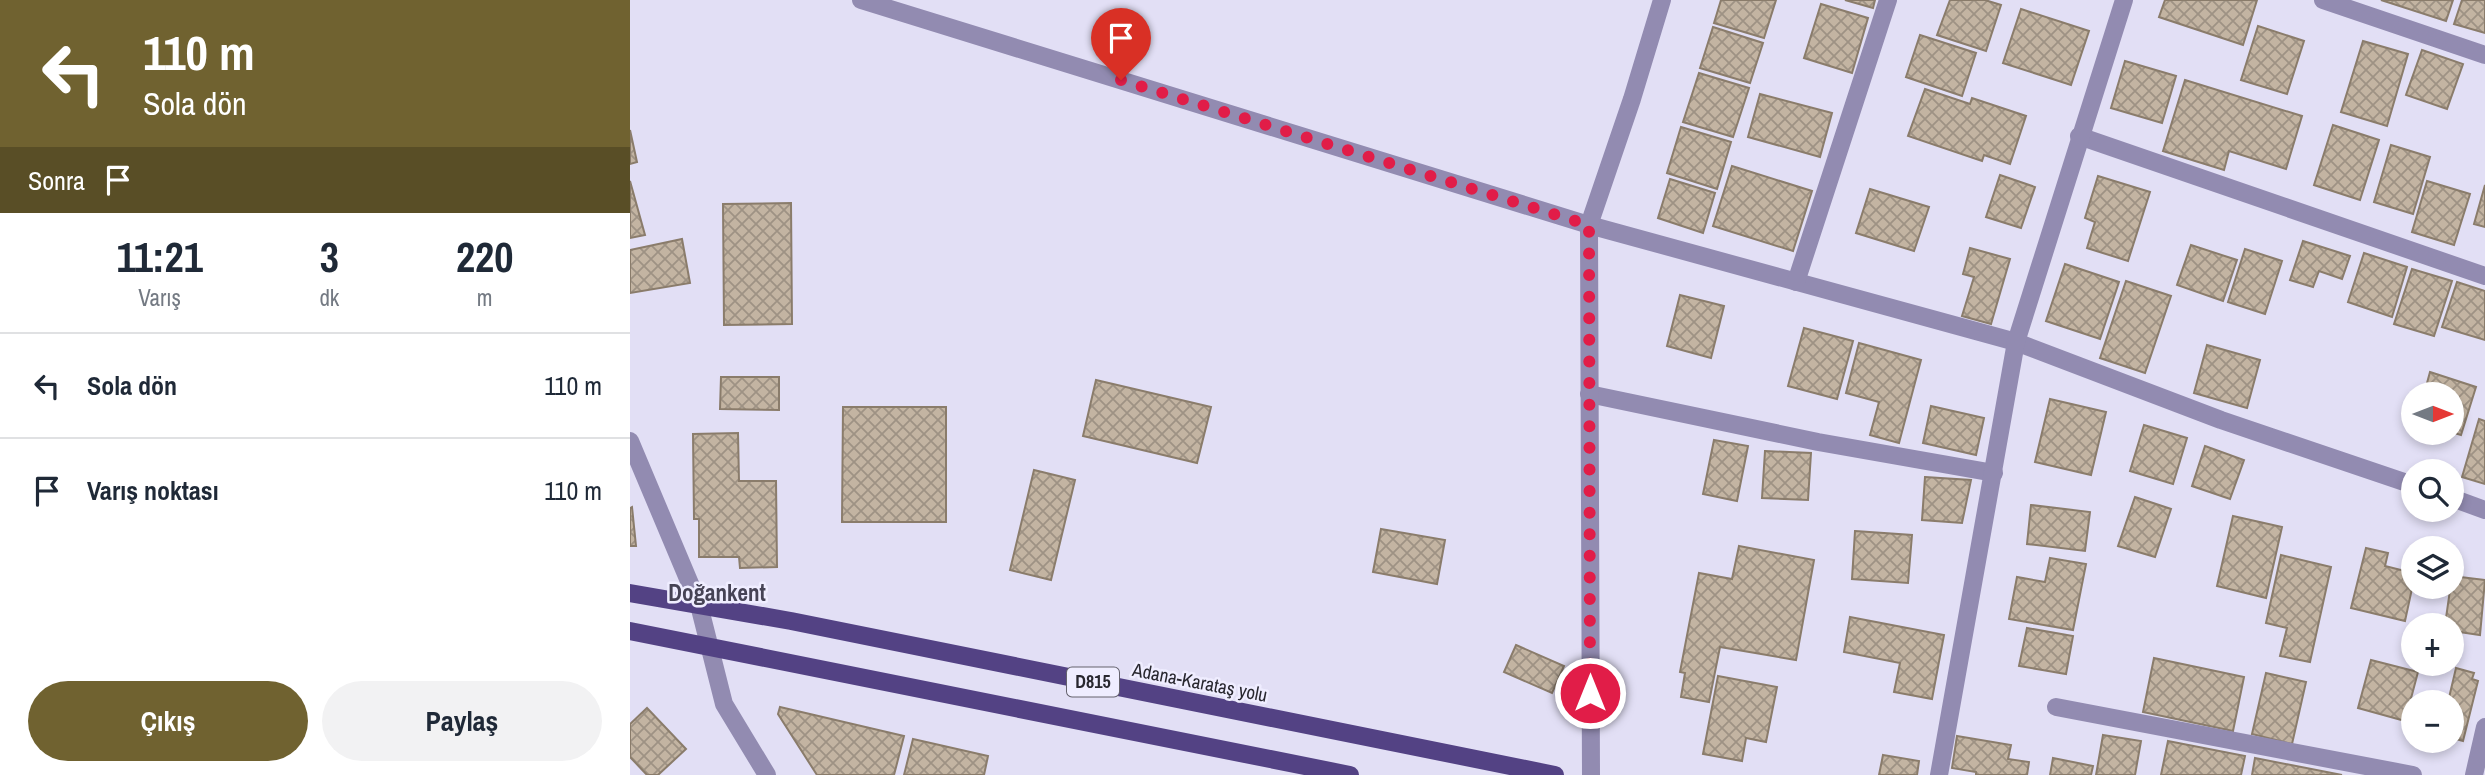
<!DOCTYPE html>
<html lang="tr">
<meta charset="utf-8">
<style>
body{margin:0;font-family:"Archivo Narrow",sans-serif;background:#f2f2f3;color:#1f2937;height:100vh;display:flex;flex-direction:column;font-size:26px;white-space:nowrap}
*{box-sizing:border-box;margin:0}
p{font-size:23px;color:#747a83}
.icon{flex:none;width:38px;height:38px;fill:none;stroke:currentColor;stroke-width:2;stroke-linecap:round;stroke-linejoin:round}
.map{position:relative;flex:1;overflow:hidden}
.drawer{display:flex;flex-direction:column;background:#fff;width:630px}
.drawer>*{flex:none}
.top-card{background:#706230;color:#fff;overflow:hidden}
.needle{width:46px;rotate:90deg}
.fabs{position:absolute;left:1771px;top:382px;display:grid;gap:14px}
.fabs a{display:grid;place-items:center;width:63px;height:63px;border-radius:50%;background:#fff;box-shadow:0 4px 10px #0003;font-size:35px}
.pin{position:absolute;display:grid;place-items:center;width:60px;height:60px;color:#fff;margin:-72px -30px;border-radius:50% 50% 50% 0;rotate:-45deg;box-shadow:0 0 7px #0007}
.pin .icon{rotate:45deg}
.me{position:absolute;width:77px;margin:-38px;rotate:0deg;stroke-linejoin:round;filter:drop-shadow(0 0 5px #0008)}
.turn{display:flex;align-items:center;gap:24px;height:147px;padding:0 28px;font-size:32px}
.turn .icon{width:91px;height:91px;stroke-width:2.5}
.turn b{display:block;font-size:49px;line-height:60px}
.then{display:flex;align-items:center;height:66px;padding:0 28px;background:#0003;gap:14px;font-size:26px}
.eta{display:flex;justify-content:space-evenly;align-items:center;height:119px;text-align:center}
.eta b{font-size:42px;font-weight:800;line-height:49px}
.action{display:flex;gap:14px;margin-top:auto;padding:14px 28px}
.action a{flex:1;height:80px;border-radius:42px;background:#706230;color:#fff;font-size:28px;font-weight:800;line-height:80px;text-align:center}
.action a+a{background:#f2f2f3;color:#1f2937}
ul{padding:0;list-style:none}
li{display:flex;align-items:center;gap:21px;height:105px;padding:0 28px;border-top:2px solid #e0e1e3}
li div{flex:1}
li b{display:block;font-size:26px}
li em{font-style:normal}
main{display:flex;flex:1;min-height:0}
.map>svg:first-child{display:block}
.building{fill:url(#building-cross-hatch);stroke:#8a7c6b;stroke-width:2}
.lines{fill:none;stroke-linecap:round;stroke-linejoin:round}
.minor{stroke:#928bb1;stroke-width:18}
.major{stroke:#534284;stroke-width:18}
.route{stroke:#e11d48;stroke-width:12;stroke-dasharray:0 21.6}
.labels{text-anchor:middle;stroke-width:5;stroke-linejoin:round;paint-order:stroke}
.shield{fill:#efedff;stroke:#64626d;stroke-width:2}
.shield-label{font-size:18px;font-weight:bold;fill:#28272f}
.street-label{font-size:19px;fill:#28272f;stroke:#efedff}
.quarter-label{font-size:23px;font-weight:bold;fill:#464355;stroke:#efedff}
</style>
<main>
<section class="drawer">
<div class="top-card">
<div class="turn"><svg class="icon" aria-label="left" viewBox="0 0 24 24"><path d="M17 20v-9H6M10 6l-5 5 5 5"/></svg><div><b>110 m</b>Sola dön</div></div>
<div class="then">Sonra<svg class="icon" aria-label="arrive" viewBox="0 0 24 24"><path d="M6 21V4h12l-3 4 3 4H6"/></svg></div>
</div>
<div class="eta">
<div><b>11:21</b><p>Varış</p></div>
<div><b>3</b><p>dk</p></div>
<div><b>220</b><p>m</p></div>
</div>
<ul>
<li><svg class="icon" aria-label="left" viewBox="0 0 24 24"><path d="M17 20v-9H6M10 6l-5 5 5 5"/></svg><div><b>Sola dön</b></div><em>110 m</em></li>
<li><svg class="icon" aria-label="arrive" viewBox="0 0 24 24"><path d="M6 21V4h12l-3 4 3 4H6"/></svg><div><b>Varış noktası</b></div><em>110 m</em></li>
</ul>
<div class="action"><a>Çıkış</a><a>Paylaş</a></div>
</section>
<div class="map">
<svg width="1855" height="775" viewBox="0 0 1855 775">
<defs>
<pattern id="building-cross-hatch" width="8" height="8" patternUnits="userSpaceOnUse" patternTransform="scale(1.75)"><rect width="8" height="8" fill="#c3b4a2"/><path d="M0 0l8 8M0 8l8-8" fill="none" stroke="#9e9284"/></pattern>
</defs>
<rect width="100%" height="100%" fill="#e2dff5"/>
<!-- building -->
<g class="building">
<path d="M1091 0H1146L1134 38 1084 23Z"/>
<path d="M1215 0H1245L1243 8Z"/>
<path d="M1320 0H1355L1371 5 1356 51 1307 35Z"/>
<path d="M1535 0H1627L1613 45 1529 17Z"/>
<path d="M1751 0H1823L1816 21Z"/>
<path d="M1832 0H1855V33L1824 24Z"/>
<path d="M1191 4 1238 18 1222 73 1174 58Z"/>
<path d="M1391 9 1459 31 1441 85 1373 63Z"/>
<path d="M1628 26 1674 41 1657 94 1611 80Z"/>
<path d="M1083 27 1133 43 1120 83 1070 68Z"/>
<path d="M1290 35 1346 53 1332 96 1276 77Z"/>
<path d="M1733 41 1778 54 1757 126 1711 112Z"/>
<path d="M1792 50 1833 64 1817 109 1776 95Z"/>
<path d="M1495 61 1546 76 1532 123 1481 108Z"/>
<path d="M1069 73 1119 88 1103 137 1053 122Z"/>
<path d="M1555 80 1672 116 1656 169 1599 151 1594 170 1533 151Z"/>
<path d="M1295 89 1340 104 1342 98 1396 116 1380 164 1354 155 1352 161 1278 136Z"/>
<path d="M1130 94 1202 113 1190 157 1118 137Z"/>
<path d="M1703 125 1749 140 1730 200 1684 185Z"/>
<path d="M1051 127 1101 142 1087 189 1037 173Z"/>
<path d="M0 130 7 162 0 164Z"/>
<path d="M1761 145 1800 157 1783 214 1744 202Z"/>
<path d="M1102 166 1182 191 1163 251 1083 226Z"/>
<path d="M1370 175 1405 187 1391 228 1356 217Z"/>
<path d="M1468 176 1520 192 1498 261 1457 248 1465 222 1455 218Z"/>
<path d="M1040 179 1085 193 1073 233 1028 218Z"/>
<path d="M0 181 15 235 0 238Z"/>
<path d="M1797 181 1840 194 1824 245 1782 232Z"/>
<path d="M1855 185V227L1844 224Z"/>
<path d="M1240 189 1299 207 1284 251 1226 233Z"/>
<path d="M161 203 162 324 94 325 93 204Z"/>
<path d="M52 239 60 283 0 293V250Z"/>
<path d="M1673 241 1720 256 1712 279 1689 271 1683 287 1660 280Z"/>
<path d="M1561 245 1607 260 1593 301 1547 285Z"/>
<path d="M1340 248 1380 259 1361 324 1332 316 1344 277 1333 274Z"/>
<path d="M1615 249 1652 261 1635 314 1598 302Z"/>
<path d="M1734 253 1777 267 1762 317 1718 302Z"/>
<path d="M1435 264 1489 282 1470 339 1416 321Z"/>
<path d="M1782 269 1822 281 1804 336 1764 324Z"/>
<path d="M1496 281 1541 296 1515 373 1470 358Z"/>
<path d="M1827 282 1855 291V340L1812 327Z"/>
<path d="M1050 295 1094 306 1081 358 1037 346Z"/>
<path d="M1174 328 1223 341 1207 399 1158 386Z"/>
<path d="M1229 343 1291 360 1269 443 1240 435 1249 402 1216 393Z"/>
<path d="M1577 345 1630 360 1617 408 1564 393Z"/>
<path d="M1800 372 1846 387 1831 435 1821 432 1822 394H1794Z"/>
<path d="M91 377H149V410L90 409Z"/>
<path d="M466 380 581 407 567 463 453 436Z"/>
<path d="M1420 399 1476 412 1461 475 1405 462Z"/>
<path d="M1301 406 1354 418 1346 455 1293 443Z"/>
<path d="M213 407H316V522H212Z"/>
<path d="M1849 419 1855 421V484L1832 477Z"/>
<path d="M1514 425 1557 438 1543 484 1500 471Z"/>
<path d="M108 433 109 481H146L147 567 110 568 109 557H69V519H64L63 434Z"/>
<path d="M1084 440 1118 446 1107 501 1073 494Z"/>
<path d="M1575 446 1614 460 1600 499 1562 486Z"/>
<path d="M1135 451 1181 453 1178 500 1132 498Z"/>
<path d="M404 470 445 480 421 580 380 570Z"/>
<path d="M1295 477 1341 480 1332 523 1292 520Z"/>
<path d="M1505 497 1541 509 1525 557 1488 546Z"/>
<path d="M1401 505 1460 512 1455 551 1397 544Z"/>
<path d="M2 507 6 546H0V508Z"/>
<path d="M1603 516 1652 527 1636 598 1587 586Z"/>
<path d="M751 529 815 540 807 584 743 572Z"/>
<path d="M1225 531 1282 535 1278 583 1222 579Z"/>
<path d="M1109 546 1184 560 1166 660 1090 647 1079 702 1051 697 1055 673 1050 672 1069 573 1102 579Z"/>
<path d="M1736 548 1758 553 1755 566 1783 573V584L1775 621 1721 608Z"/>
<path d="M1651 555 1701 567 1680 662 1650 656 1657 628 1636 623Z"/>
<path d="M1420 558 1456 564 1443 630 1379 619 1387 577 1415 582Z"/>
<path d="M1822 576 1855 580 1850 635 1822 631V625H1815Z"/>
<path d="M1220 617 1314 635 1302 699 1264 692 1270 663 1214 652Z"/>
<path d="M1397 628 1443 636 1436 674 1389 666Z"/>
<path d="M886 645 934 666 922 693 874 672Z"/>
<path d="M1524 658 1614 677 1603 731 1513 712Z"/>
<path d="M1741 660 1788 672 1775 721 1728 708Z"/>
<path d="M1826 668 1844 673 1842 679 1848 681 1833 741 1822 738V702H1818Z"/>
<path d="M1636 673 1676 682 1662 744 1622 734Z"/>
<path d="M1088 676 1147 687 1136 742 1116 738 1112 761 1073 754Z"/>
<path d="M150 707 274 736 264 775H187L148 714Z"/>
<path d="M17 708 56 749 28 775H17L0 757V724Z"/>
<path d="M1473 735 1511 741 1505 775H1466Z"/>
<path d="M1327 736 1381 745 1378 759 1399 762 1397 775H1346V772L1322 768Z"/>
<path d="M283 739 358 756 354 775H274Z"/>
<path d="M1538 741 1615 756 1611 775H1531Z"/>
<path d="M1253 755 1289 761 1287 775H1249Z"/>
<path d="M1423 758 1463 766 1461 775H1420Z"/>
<path d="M1625 758 1712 775H1622Z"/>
</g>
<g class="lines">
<!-- minor -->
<g class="minor">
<path d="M231 0 959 225 1386 342 1591 420 1783 485"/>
<path d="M1693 0 1855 55"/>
<path d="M1449 136 1855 276"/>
<path d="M1166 282 1258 0"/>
<path d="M959 394 1188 442 1364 473"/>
<path d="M0 441 69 605 94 704 137 775"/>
<path d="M1822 498 1855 510"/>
<path d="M1426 707 1783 775"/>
<path d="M961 775 959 225 1002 99 1032 0"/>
<path d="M1309 775 1386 342 1494 0"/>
<path d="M1844 775 1855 727"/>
</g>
<!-- major -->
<g class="major">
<path d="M0 593 161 621 925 775"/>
<path d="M0 631 720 775"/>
</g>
</g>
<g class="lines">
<!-- route -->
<path class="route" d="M491 80 959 225 960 693"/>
</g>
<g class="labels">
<!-- shield labels -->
<rect class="shield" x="437" y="667.5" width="52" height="29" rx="5"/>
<g class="shield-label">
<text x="463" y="688">D815</text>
</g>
<!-- street labels -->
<g class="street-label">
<text transform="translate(570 682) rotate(11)" y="7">Adana-Karataş yolu</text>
</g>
<!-- quarter labels -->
<g class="quarter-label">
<text x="87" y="601">Doğankent</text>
</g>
</g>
</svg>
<div class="fabs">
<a><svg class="needle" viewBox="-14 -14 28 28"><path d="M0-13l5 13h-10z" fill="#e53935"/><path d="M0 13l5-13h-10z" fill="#747a83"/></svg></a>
<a><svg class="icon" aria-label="search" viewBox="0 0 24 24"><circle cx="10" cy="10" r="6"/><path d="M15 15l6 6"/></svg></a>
<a><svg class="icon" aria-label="layers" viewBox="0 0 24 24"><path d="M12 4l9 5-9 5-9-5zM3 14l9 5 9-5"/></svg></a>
<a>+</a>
<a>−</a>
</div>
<div class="pin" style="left:491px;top:80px;background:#d93025"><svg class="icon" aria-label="arrive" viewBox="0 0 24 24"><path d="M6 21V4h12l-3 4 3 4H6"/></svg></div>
<svg class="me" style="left:960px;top:693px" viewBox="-20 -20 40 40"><circle r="17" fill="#e11d48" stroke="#fff" stroke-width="3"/><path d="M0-11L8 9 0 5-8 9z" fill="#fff"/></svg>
</div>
</main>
